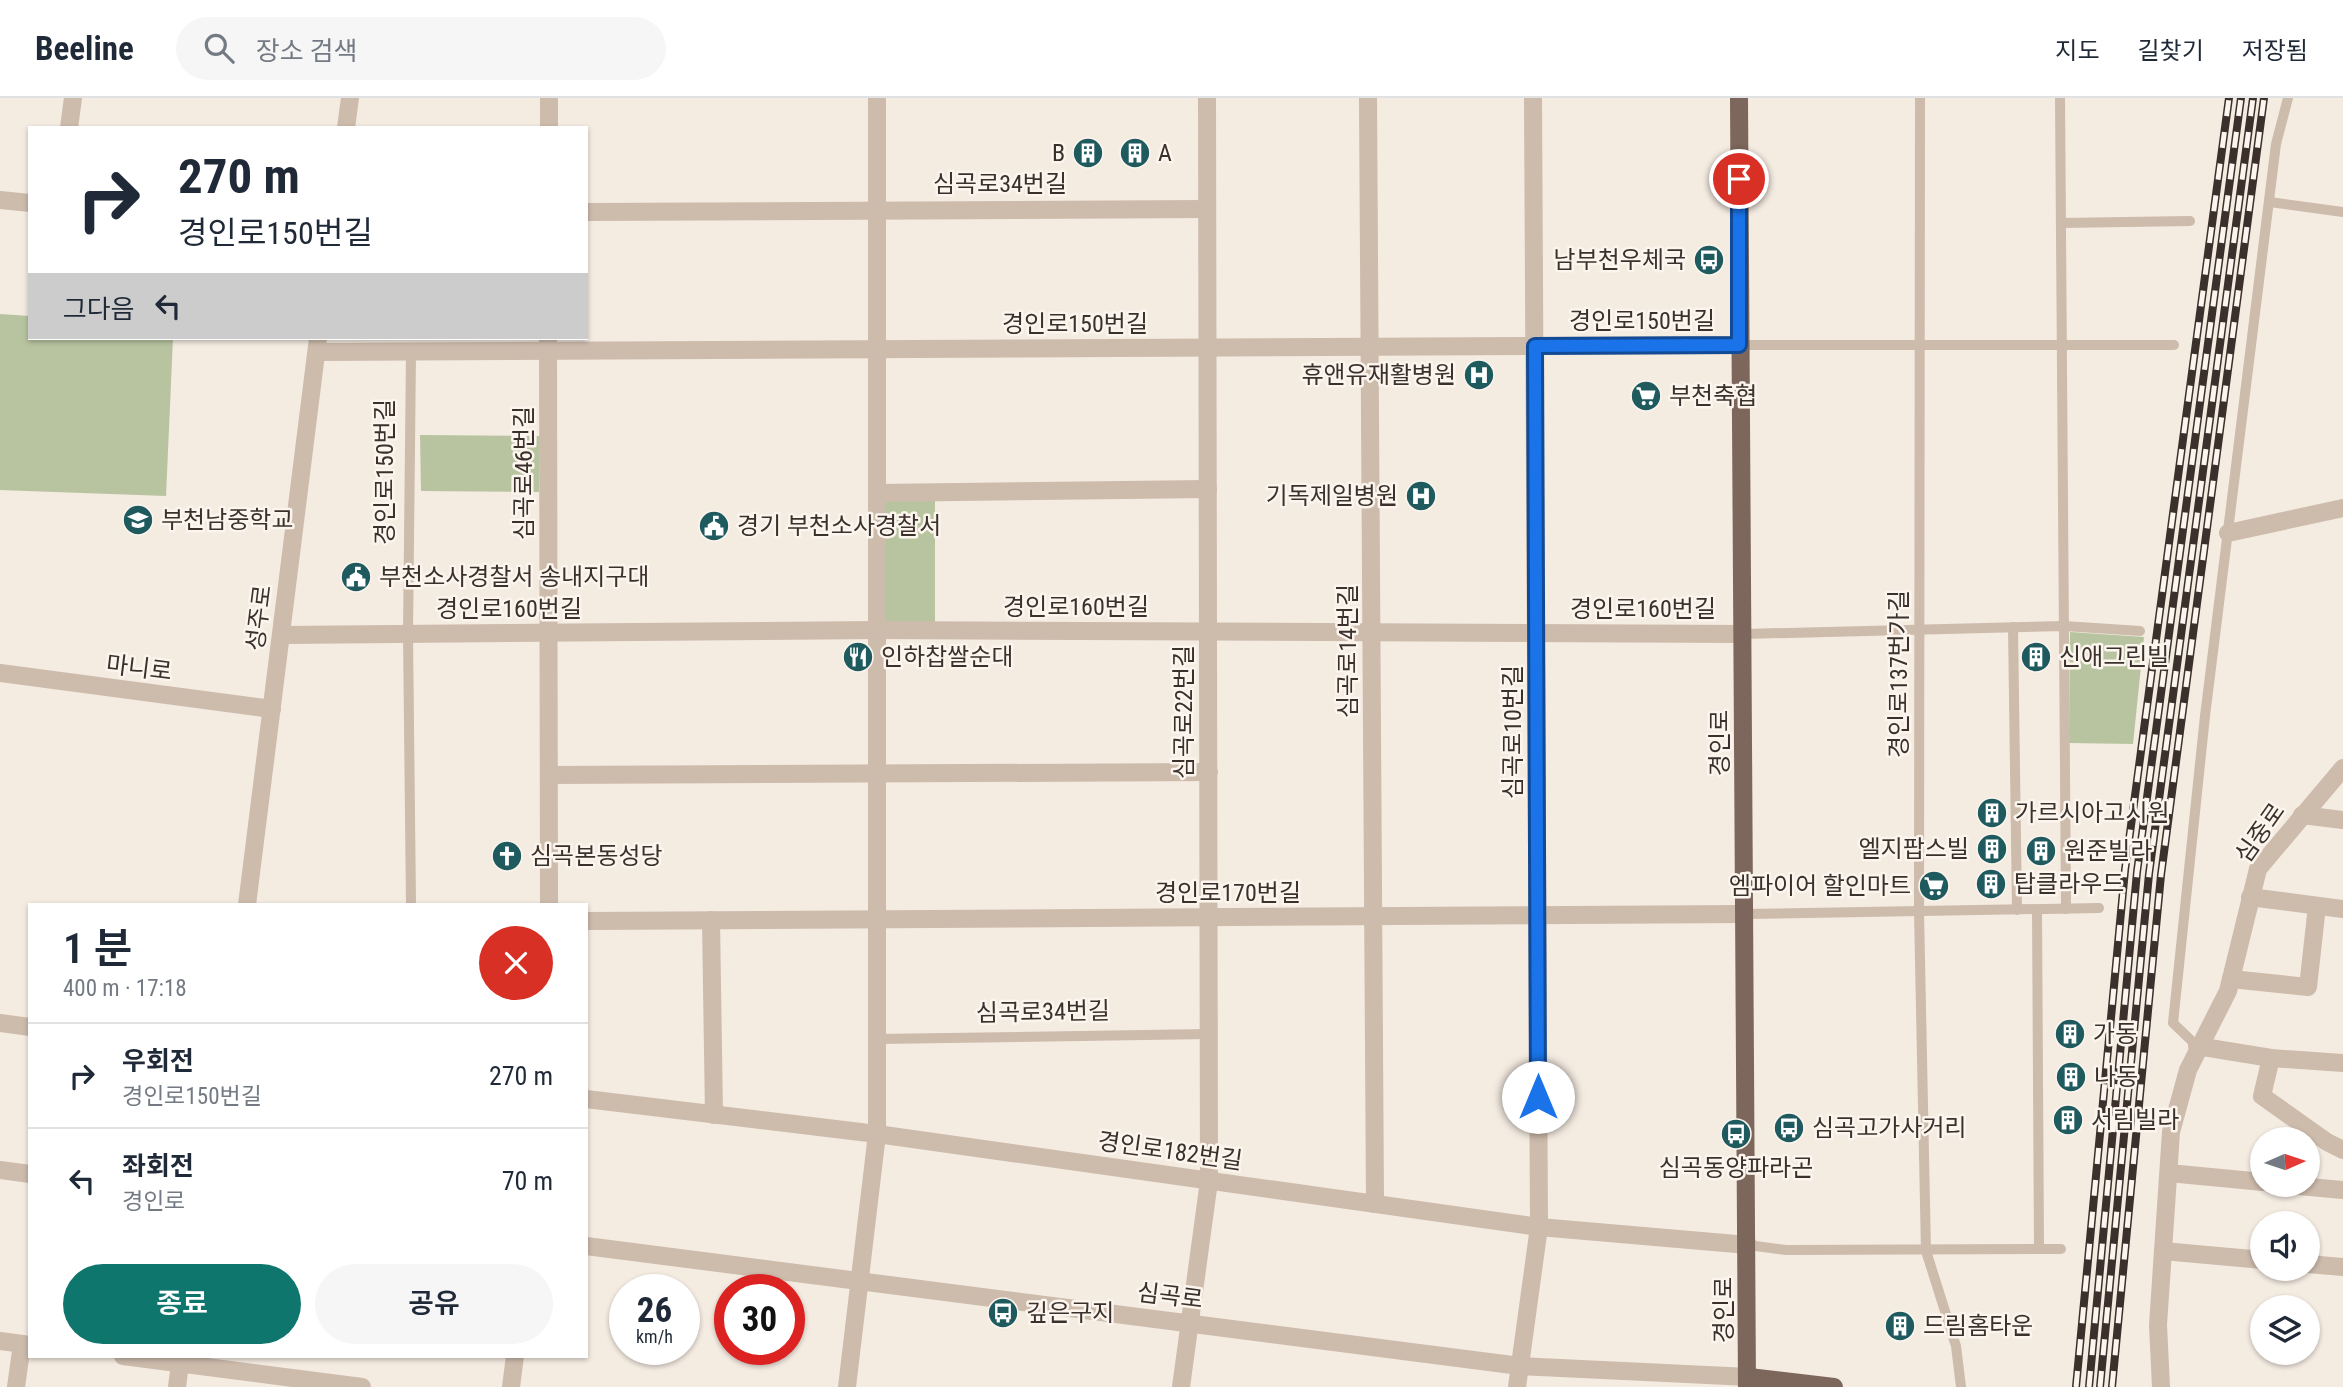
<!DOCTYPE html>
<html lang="ko">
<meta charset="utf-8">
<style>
body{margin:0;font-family:"Roboto Condensed","Noto Sans KR",sans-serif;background:#f6f6f7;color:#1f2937;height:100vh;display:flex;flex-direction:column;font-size:26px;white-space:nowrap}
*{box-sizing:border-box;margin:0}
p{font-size:23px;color:#747a83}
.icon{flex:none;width:38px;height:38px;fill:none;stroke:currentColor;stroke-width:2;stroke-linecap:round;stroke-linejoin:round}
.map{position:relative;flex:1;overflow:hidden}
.details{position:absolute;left:28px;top:805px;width:560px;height:455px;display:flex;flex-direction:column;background:#fff;border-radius:0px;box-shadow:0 2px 5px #0004}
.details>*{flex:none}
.banner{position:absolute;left:28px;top:28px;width:560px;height:214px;border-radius:0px;box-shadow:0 2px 5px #0004;background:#fff;color:#1f2937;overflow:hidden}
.needle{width:46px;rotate:87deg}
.tools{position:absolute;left:2250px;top:1029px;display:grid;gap:14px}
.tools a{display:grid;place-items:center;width:70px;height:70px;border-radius:50%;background:#fff;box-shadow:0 2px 5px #0004;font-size:35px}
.speed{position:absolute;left:609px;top:1176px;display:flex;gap:14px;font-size:35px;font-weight:700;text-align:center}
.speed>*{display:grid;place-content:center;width:91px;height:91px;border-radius:50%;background:#fff;box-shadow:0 2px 5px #0004;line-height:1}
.speed small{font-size:18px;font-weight:400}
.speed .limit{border:10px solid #d22;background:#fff;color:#111}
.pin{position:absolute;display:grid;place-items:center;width:60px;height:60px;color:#fff;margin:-30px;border:4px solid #fff;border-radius:50%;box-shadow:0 2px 7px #0007}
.me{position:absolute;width:77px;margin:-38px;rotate:0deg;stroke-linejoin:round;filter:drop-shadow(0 0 5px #0008)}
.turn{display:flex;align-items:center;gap:24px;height:147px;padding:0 35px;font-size:32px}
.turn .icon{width:91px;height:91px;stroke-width:2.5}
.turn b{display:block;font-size:49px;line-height:60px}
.then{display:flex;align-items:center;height:66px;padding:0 35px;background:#0003;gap:14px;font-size:26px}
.round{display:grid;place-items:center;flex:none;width:74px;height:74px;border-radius:37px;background:#f6f6f7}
.overview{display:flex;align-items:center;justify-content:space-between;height:119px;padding:0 35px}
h1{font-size:42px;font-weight:600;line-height:52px}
.cta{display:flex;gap:14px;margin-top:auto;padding:14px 35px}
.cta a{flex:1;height:80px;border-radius:42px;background:#0f766e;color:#fff;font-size:28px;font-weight:600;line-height:80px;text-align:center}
.cta a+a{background:#f6f6f7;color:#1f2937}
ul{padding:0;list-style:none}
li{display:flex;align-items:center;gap:21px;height:105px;padding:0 35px;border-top:2px solid #e0e1e3}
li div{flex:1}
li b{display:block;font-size:26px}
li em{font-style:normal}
header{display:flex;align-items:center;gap:42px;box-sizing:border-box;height:98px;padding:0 35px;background:#fff;border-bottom:2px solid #e0e1e3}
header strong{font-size:33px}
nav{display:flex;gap:38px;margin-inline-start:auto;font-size:24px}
.search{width:490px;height:63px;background:#f6f6f7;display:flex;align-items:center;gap:18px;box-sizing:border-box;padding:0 24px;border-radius:38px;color:#747a83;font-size:26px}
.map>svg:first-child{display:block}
.green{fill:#b8c4a0}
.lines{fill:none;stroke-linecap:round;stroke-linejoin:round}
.service{stroke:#cdbbac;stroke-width:10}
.minor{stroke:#cdbbac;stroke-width:18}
.tertiary{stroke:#cdbbac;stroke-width:18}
.primary{stroke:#7d675c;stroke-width:18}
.rail-casing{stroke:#3b302b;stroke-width:8}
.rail{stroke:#fbf5ee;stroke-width:5;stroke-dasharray:16;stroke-linecap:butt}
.route-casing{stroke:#114b97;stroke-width:18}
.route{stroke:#1a73e8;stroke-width:12}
.labels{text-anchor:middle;stroke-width:5;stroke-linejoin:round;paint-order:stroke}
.poi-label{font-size:24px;fill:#3b302b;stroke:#fbf5ee;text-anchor:start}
.street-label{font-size:24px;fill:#3b302b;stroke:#fbf5ee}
</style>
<header>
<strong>Beeline</strong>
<div class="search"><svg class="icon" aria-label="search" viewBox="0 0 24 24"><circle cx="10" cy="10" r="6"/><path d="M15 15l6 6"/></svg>장소 검색</div>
<nav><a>지도</a><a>길찾기</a><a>저장됨</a></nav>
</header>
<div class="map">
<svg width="2343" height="1289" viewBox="0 0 2343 1289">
<rect width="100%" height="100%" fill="#f4ebe1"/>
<!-- green -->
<g class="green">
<path d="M0 216 30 218V240H173L166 398 0 392Z"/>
<path d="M420 337 540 338 539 394 421 393Z"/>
<path d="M935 398V524L883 525 884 400Z"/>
<path d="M2070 534 2144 539 2133 646 2069 645Z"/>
</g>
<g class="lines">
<!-- service -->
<g class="service">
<path d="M1920 0 1919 814 1926 1153 1956 1248 1961 1289"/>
<path d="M2060 0 2066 811"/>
<path d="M2270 104 2343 114"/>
<path d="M2061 125 2190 123"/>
<path d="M1739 247H2174"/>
<path d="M411 254 408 536 411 807"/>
<path d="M2013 529 2017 812"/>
<path d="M1744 536 2064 528 2140 533"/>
<path d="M2037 811 2039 1151"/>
<path d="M1746 816 2099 810"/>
<path d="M877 941 1209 936"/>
<path d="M2197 948 2173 925 2205 618 2276 46 2288 0"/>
<path d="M1748 1147 1786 1152 2061 1151"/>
</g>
<!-- minor -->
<g class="minor">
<path d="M1368 0 1375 1106"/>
<path d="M69 30 73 0"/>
<path d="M549 30V0"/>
<path d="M0 102 30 105"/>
<path d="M586 114 1207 111"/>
<path d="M548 240 549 807"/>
<path d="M317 254 1739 247"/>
<path d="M878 395 1208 391"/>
<path d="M2228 435 2343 410"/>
<path d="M0 575 272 611"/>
<path d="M549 677 1209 674"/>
<path d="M2302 717 2343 722"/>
<path d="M2250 799 2343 811"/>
<path d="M711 822 714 1017"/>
<path d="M586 823 1746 816"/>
<path d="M2231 881 2308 889 2317 808"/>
<path d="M0 925 30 929"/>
<path d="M2197 948 2271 960 2343 965"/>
<path d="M2271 960 2262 998 2327 1044 2343 1052"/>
<path d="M586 1001 877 1036 1539 1129 1748 1147"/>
<path d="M2169 1075 2263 1084"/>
<path d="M2288 1087 2343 1092"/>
<path d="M2163 1153 2263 1162"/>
<path d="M2308 1166 2343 1169"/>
<path d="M0 1243 30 1247"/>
<path d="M123 1258 362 1289"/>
<path d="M16 1289 22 1246"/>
<path d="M511 1289 515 1258"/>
<path d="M847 1289 877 1036V0"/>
<path d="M1181 1289 1209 1083 1207 0"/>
<path d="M1517 1289 1539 1129 1533 0"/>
<path d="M2161 1289 2158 1227 2171 1034 2188 972 2228 893 2258 771 2343 670"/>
</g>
<!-- tertiary -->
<g class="tertiary">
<path d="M346 30 350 0"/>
<path d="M282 537 879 532 1744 536"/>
<path d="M247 807 318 240"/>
<path d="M0 1072 30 1076"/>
<path d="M586 1148 1520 1268 1749 1279"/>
<path d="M177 1289 181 1258"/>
</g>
<!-- primary -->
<g class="primary">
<path d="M1739 0 1747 1289"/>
<path d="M1749 1279 1834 1289"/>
</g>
<!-- rail casing -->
<g class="rail-casing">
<g id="rail">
<path d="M2076 1289 2125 772 2229 0"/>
<path d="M2089 1289 2137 774 2241 0"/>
<path d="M2100 1289 2149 776 2253 0"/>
<path d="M2112 1289 2161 777 2264 0"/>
</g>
</g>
<!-- rail -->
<use href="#rail" class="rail"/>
</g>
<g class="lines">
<!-- route casing -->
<g class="route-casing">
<path id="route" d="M1538 999 1535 248 1739 247V81"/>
</g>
<!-- route -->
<use href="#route" class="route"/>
</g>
<!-- icons -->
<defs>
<g id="building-disc" transform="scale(1.575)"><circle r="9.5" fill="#1f5a5e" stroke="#fbf5ee"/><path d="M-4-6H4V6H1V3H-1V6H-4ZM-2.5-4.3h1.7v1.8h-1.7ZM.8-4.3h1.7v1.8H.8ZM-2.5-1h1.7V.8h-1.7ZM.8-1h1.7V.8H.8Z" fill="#fff"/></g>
<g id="bus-disc" transform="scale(1.575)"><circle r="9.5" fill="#1f5a5e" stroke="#fbf5ee"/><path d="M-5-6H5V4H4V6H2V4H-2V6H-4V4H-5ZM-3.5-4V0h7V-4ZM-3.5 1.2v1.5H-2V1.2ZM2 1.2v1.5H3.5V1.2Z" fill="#fff"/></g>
<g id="hospital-disc" transform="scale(1.575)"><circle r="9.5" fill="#1f5a5e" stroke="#fbf5ee"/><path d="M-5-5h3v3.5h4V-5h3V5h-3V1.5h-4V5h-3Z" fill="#fff"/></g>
<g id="supermarket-disc" transform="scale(1.575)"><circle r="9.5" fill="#1f5a5e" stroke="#fbf5ee"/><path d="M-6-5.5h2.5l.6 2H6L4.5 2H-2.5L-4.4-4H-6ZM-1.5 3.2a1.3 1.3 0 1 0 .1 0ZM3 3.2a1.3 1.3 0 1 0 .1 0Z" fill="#fff"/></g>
<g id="school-disc" transform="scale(1.575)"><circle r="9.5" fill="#1f5a5e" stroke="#fbf5ee"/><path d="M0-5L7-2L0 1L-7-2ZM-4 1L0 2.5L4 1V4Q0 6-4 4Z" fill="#fff"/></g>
<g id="civic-disc" transform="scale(1.575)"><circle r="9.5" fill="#1f5a5e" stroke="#fbf5ee"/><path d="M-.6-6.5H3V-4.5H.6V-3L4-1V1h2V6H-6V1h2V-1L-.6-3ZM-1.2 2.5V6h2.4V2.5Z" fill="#fff"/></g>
<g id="restaurant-disc" transform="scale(1.575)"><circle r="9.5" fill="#1f5a5e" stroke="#fbf5ee"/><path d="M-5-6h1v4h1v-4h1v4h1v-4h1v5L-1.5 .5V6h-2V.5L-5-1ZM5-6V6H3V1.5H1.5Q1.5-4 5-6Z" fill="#fff"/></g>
<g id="church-disc" transform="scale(1.575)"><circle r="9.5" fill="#1f5a5e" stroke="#fbf5ee"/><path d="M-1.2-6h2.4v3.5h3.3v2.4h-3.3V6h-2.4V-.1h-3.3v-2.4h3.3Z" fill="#fff"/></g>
</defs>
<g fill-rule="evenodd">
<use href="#building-disc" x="1088" y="55"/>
<use href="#building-disc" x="1135" y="55"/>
<use href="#bus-disc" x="1709" y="162"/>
<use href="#hospital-disc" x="1479" y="277"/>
<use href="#supermarket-disc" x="1646" y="298"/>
<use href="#hospital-disc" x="1421" y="398"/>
<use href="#school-disc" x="138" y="422"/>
<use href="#civic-disc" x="714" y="428"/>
<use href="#civic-disc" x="356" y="479"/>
<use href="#restaurant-disc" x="858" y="559"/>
<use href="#building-disc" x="2036" y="559"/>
<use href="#building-disc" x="1992" y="715"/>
<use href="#building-disc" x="1992" y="751"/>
<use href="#building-disc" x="2041" y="753"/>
<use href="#church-disc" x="507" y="758"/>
<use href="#building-disc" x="1991" y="786"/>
<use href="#supermarket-disc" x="1934" y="788"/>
<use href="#building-disc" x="2070" y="936"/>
<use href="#building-disc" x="2071" y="979"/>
<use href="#building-disc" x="2068" y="1022"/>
<use href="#bus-disc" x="1789" y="1030"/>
<use href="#bus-disc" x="1736" y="1036"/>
<use href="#bus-disc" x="1003" y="1215"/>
<use href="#building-disc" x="1900" y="1228"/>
</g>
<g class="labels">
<!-- poi labels -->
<g class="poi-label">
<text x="1065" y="63" text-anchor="end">B</text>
<text x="1158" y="63">A</text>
<text x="1686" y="170" text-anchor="end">남부천우체국</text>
<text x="1456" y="285" text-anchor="end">휴앤유재활병원</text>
<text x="1669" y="306">부천축협</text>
<text x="1398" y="406" text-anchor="end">기독제일병원</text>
<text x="161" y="430">부천남중학교</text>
<text x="737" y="436">경기 부천소사경찰서</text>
<text x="379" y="487">부천소사경찰서 송내지구대</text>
<text x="881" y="567">인하찹쌀순대</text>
<text x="2059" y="567">신애그린빌</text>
<text x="2015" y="723">가르시아고시원</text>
<text x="1969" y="759" text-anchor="end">엘지팝스빌</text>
<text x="2064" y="761">원준빌라</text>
<text x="530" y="766">심곡본동성당</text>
<text x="2014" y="794">탑클라우드</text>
<text x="1911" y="796" text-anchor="end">엠파이어 할인마트</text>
<text x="2093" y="944">가동</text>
<text x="2094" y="987">나동</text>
<text x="2091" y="1030">서림빌라</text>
<text x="1812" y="1038">심곡고가사거리</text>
<text x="1736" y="1078" text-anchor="middle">심곡동양파라곤</text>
<text x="1026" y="1223">깊은구지</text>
<text x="1923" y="1236">드림홈타운</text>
</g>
<!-- street labels -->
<g class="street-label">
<text x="1000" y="94">심곡로34번길</text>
<text x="1642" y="231">경인로150번길</text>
<text x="1075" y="234">경인로150번길</text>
<text transform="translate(385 374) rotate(-90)" y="8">경인로150번길</text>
<text transform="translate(524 375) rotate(-90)" y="8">심곡로46번길</text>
<text x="1076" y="517">경인로160번길</text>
<text x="509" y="519">경인로160번길</text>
<text x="1643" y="519">경인로160번길</text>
<text transform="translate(259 520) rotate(-83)" y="8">성주로</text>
<text transform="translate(1348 553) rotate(-90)" y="8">심곡로14번길</text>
<text transform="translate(139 570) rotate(7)" y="8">마니로</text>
<text transform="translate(1899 576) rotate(-90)" y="8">경인로137번가길</text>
<text transform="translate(1184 614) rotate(-90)" y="8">심곡로22번길</text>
<text transform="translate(1513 634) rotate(-90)" y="8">심곡로10번길</text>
<text transform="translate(1720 645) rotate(-90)" y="8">경인로</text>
<text transform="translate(2260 735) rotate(-55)" y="8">심중로</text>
<text x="1228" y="803">경인로170번길</text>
<text transform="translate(1043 914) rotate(-1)" y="8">심곡로34번길</text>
<text transform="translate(1170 1053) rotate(8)" y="8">경인로182번길</text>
<text transform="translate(1170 1198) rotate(7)" y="8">심곡로</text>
<text transform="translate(1724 1212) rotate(-90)" y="8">경인로</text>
</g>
</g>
</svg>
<div class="tools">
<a><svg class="needle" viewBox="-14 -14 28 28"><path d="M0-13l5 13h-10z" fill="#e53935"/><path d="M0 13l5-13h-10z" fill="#747a83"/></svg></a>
<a><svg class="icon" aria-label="sound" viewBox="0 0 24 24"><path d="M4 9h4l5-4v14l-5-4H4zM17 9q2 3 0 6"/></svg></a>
<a><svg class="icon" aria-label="layers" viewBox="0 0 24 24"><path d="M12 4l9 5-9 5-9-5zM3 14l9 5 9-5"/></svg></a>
</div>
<div class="speed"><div>26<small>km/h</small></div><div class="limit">30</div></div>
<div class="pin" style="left:1739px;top:81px;background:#d93025"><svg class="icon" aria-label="arrive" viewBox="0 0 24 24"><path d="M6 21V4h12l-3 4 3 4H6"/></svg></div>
<svg class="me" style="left:1538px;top:999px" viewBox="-20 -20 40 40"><circle r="19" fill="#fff"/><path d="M0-13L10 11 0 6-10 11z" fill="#1a73e8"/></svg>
<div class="banner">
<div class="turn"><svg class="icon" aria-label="right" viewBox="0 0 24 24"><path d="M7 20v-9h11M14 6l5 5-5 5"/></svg><div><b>270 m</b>경인로150번길</div></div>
<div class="then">그다음<svg class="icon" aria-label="left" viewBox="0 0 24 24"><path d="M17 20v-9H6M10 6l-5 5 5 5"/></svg></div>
</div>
<section class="details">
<div class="overview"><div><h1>1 분</h1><p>400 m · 17:18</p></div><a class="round" style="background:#d93025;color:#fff"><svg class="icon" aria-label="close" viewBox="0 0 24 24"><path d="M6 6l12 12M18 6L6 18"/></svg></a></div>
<ul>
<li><svg class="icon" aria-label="right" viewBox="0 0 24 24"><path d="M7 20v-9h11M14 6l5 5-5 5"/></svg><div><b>우회전</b><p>경인로150번길</p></div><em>270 m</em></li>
<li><svg class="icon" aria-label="left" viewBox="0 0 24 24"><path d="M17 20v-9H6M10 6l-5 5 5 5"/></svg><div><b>좌회전</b><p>경인로</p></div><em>70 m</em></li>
</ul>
<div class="cta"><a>종료</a><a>공유</a></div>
</section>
</div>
